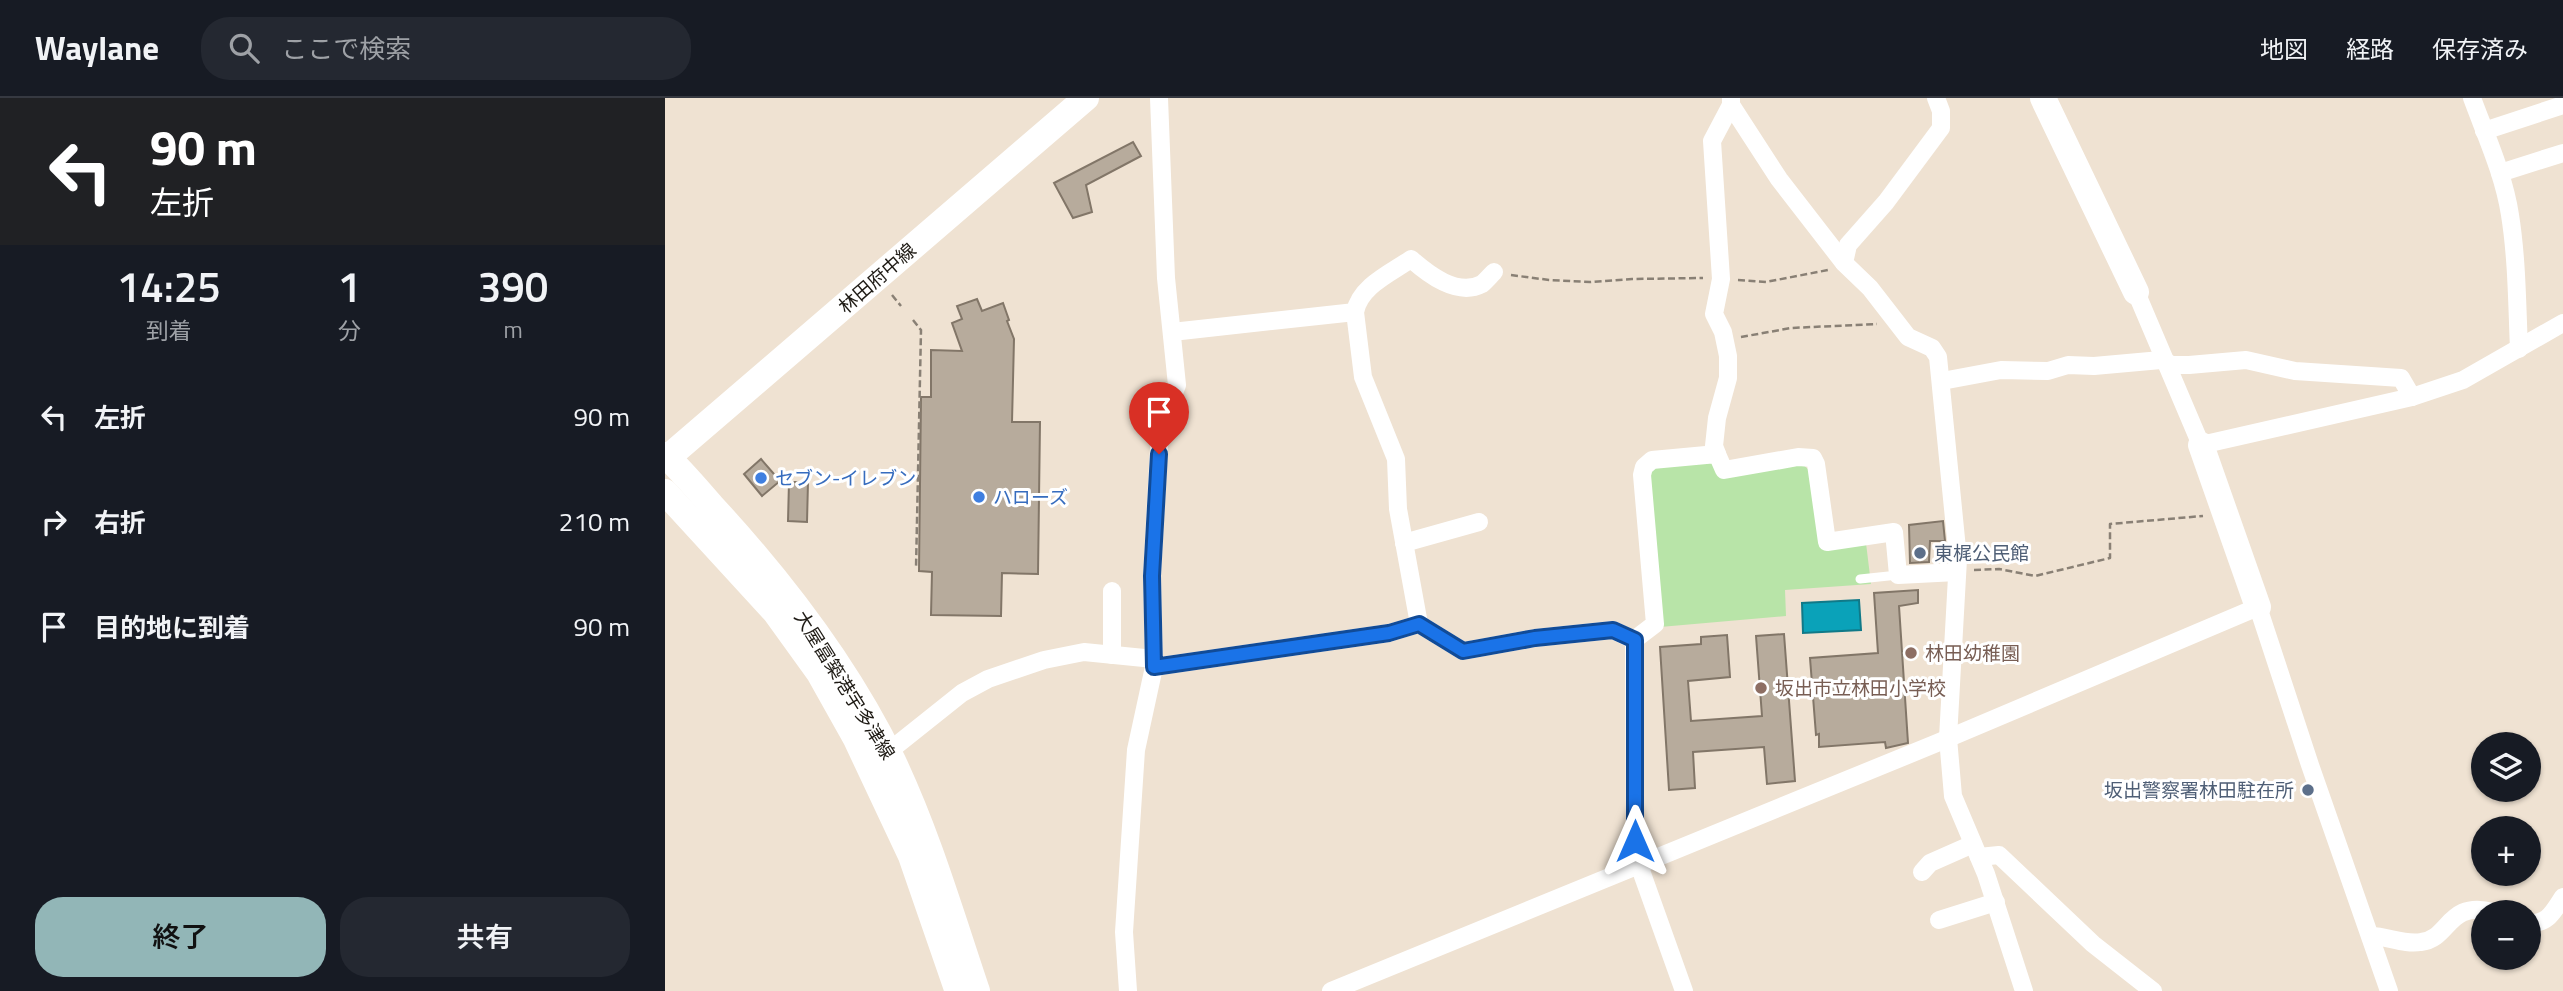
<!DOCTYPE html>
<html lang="ja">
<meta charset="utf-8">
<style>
body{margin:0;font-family:"Titillium Web","Noto Sans JP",sans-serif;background:#242831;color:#f1f3f6;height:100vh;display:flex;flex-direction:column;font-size:26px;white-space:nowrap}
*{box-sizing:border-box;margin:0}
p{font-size:23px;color:#9ea1a6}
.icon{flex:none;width:38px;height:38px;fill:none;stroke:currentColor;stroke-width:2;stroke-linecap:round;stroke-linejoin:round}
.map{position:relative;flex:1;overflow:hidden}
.side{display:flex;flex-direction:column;background:#171b24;width:665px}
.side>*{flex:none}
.top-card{background:#202124;color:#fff;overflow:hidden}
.buttons{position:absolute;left:1806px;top:634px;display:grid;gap:14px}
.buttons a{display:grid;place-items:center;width:70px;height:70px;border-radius:50%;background:#171b24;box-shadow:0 2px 5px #0004;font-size:35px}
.pin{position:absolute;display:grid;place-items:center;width:60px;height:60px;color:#fff;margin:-72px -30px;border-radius:50% 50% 50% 0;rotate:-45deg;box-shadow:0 0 7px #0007}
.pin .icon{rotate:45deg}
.me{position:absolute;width:77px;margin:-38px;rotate:0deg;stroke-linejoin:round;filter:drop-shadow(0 0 5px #0008)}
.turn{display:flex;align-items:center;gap:24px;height:147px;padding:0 35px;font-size:32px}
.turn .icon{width:91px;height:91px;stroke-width:2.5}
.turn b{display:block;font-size:49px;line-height:60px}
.eta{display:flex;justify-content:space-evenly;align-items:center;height:119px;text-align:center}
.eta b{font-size:42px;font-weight:600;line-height:49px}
.primary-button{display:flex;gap:14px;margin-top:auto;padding:14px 35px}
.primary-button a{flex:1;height:80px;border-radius:28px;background:#92b6b7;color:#111;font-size:28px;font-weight:600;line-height:80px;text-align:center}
.primary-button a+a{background:#242831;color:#f1f3f6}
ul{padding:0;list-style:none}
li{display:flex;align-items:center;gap:21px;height:105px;padding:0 35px}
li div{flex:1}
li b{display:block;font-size:26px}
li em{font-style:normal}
header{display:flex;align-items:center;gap:42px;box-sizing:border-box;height:98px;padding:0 35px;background:#171b24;border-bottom:2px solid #363941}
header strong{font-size:33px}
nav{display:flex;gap:38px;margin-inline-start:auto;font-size:24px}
.search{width:490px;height:63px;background:#242831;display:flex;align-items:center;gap:18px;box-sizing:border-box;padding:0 24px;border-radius:28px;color:#9ea1a6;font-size:26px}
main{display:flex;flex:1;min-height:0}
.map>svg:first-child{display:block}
.green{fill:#b8e4a8}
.water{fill:#0aa2b9;stroke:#107988;stroke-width:2}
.building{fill:#b7ab9c;stroke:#827668;stroke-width:2}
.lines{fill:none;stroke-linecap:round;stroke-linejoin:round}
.path{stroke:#898075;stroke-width:2.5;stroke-dasharray:7 3.5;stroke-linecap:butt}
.lane{stroke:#fff;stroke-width:9}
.street{stroke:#fff;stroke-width:18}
.secondary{stroke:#fff;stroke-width:26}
.route-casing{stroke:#114b97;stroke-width:18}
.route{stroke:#1a73e8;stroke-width:12}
.shop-dot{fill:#3f7fe0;stroke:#fff;stroke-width:2.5}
.service-dot{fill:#5c6f8a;stroke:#fff;stroke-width:2.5}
.education-dot{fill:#8d6e63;stroke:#fff;stroke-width:2.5}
.labels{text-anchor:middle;stroke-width:6;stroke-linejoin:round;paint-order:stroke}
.street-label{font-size:19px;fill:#1e1a14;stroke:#fff}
.shop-label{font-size:19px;fill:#366cbe;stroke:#fff;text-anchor:start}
.service-label{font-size:19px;fill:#4e5e75;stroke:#fff;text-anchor:start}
.education-label{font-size:19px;fill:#785e54;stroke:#fff;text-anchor:start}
</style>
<header>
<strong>Waylane</strong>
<div class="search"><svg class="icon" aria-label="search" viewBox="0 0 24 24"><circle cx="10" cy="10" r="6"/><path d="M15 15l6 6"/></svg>ここで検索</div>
<nav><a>地図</a><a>経路</a><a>保存済み</a></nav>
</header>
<main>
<section class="side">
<div class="top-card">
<div class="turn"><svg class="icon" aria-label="left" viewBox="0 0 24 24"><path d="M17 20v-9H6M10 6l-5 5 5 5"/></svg><div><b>90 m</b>左折</div></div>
</div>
<div class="eta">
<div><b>14:25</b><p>到着</p></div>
<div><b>1</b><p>分</p></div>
<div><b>390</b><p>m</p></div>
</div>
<ul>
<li><svg class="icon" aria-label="left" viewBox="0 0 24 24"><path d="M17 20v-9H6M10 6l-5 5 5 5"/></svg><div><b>左折</b></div><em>90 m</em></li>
<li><svg class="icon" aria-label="right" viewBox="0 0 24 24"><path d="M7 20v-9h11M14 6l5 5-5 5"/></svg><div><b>右折</b></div><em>210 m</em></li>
<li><svg class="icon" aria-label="arrive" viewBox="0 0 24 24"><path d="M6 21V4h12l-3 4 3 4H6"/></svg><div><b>目的地に到着</b></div><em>90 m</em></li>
</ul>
<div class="primary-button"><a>終了</a><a>共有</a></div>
</section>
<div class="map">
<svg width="1898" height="893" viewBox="0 0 1898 893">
<rect width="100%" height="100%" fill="#efe2d2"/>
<!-- green -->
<path class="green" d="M1048 362 1058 377 1133 362 1145 373 1156 451 1201 445 1206 486 1120 492 1121 518 995 529 982 376 989 366Z"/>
<!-- water -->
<path class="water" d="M1194 502 1196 532 1138 535 1137 505Z"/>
<!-- building -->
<g class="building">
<path d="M468 44 476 58 421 87 427 114 408 120 389 85Z"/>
<path d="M312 201 317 213 338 205 344 222 342 223 349 241 347 324H375L373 476 337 475 336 518 266 517 267 474 254 473 256 299H266V252L297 253 287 225 297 221 292 208Z"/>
<path d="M96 361 115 383 97 398 79 376Z"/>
<path d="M124 384H143L142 424 123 423Z"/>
<path d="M1278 423 1280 443H1265L1264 464 1245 465 1244 427Z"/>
<path d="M1253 492V505L1234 508 1243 645 1221 650 1220 644 1154 649V636L1151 637 1145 560 1213 555 1209 495Z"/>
<path d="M1119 536 1130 683 1102 686 1099 649 1028 654 1030 690 1004 692 995 549 1036 546V539L1062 537 1065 579 1023 583 1026 623 1097 618 1091 538Z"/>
</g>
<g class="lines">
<!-- path -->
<g class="path">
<path d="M846 177 884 182 925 184 967 181 1038 180"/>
<path d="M1073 182 1101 184 1163 172"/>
<path d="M227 197 236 208"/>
<path d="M248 222 256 232 251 471"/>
<path d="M1076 239 1126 230 1212 226"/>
<path d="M1309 472 1334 471 1370 478 1445 460V426L1538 418"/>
</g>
<!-- lane -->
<path class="lane" d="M1195 481 1233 477"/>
<!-- street -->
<g class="street">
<path d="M1807 0C1821 38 1839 77 1845 117 1852 161 1852 206 1854 251"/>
<path d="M1066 7 1114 81 1179 165 1205 190 1243 239 1267 250 1273 259 1293 461 1283 640 1288 698 1321 776 1359 893"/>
<path d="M1819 33 1898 7"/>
<path d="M1835 75 1898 55"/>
<path d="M1179 165 1183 147 1221 104 1276 30V13L1271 0"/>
<path d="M1471 194 1536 347 1747 299 1798 282 1898 225"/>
<path d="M507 234 690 214"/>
<path d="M1277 283 1336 272 1383 273 1403 267 1429 268 1496 262 1507 267H1524L1581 262 1630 273 1736 280 1747 299"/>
<path d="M1052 356 1049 348 1052 320 1063 280V258L1058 234 1049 216 1056 181 1047 43 1066 7V0"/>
<path d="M739 445 814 424"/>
<path d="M754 526 733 411 731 361 698 279 690 214C695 188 726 175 746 161 763 176 792 199 817 186 821 183 825 178 829 174"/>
<path d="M969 542 990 526 977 377 979 369 987 362 1052 356 1059 372 1133 359 1148 360 1151 366 1162 444 1229 434 1233 477 1292 474"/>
<path d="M969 542 970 743 974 767 1019 893"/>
<path d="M447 557V493"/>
<path d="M489 569 724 535 754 526 798 553 870 540 948 532 969 542"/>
<path d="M223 654 297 595 323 581 379 562 419 554 489 561"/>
<path d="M1314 759 1334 757 1428 846 1488 893"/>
<path d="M1257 774 1265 765 1308 746"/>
<path d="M1274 822 1331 804"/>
<path d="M1864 825C1883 826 1888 814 1898 799"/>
<path d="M1706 838C1722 838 1739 847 1756 844 1785 841 1782 802 1828 814"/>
<path d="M463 893 459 834 471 652 489 569 487 478 495 331 512 287 501 180 494 0"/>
<path d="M666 893 1272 645 1593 509 1645 667 1724 893"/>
</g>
<!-- secondary -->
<g class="secondary">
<path d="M1378 0 1471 194"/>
<path d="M1536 347 1593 509"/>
<path d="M0 357C17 373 32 391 47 408 117 484 183 570 228 663 263 737 286 816 312 893"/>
<path d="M0 362 421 0"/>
<path d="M0 394 110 514 154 575 191 641 246 758 292 891"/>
</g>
</g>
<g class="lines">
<!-- route casing -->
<g class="route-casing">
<path id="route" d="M494 356 487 478 489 569 724 535 754 526 798 553 870 540 948 532 970 542V743"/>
</g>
<!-- route -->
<use href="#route" class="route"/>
</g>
<!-- markers -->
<g class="shop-dot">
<circle cx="96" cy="380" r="7"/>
<circle cx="314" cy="399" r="7"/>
</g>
<g class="service-dot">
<circle cx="1255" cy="455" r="7"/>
<circle cx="1643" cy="692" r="7"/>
</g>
<g class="education-dot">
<circle cx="1246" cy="555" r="7"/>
<circle cx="1096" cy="590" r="7"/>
</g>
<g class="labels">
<!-- street labels -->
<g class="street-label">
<text transform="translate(212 180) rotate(-41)" y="7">林田府中線</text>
<text transform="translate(180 587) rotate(58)" y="7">大屋冨築港宇多津線</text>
</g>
<!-- shop labels -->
<g class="shop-label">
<text x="110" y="387">セブン-イレブン</text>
<text x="328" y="406">ハローズ</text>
</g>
<!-- service labels -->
<g class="service-label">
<text x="1269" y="462">東梶公民館</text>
<text x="1629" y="699" text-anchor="end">坂出警察署林田駐在所</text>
</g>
<!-- education labels -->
<g class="education-label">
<text x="1260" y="562">林田幼稚園</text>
<text x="1110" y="597">坂出市立林田小学校</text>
</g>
</g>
</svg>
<div class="buttons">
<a><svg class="icon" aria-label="layers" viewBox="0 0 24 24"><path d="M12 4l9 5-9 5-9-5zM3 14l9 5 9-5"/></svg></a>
<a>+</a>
<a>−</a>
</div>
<div class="pin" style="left:494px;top:356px;background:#d93025"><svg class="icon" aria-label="arrive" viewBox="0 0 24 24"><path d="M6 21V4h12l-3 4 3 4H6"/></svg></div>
<svg class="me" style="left:970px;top:743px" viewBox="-20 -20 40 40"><path d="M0-17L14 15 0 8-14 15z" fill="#1a73e8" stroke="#fff" stroke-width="4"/></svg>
</div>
</main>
